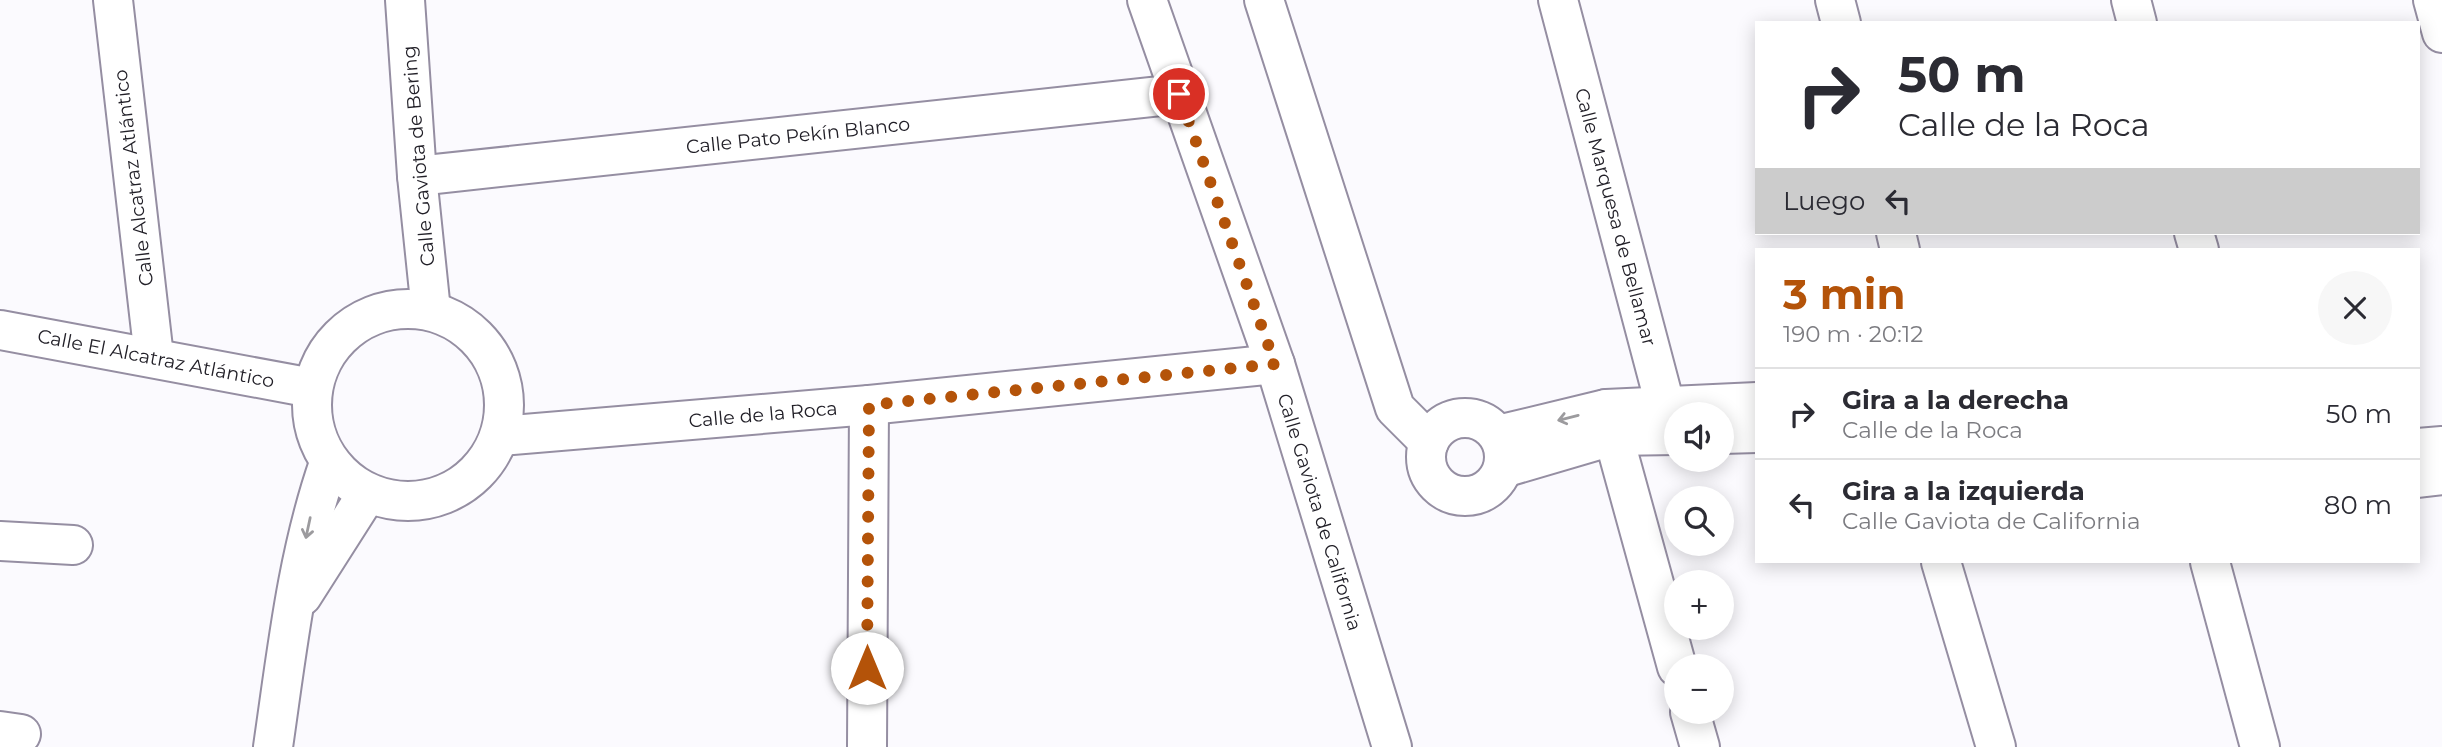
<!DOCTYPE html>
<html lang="es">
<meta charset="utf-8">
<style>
body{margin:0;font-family:Montserrat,sans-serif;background:#f7f7f7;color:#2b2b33;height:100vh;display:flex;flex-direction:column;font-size:26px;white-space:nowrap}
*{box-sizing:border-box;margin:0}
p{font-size:23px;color:#7c7c81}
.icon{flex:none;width:38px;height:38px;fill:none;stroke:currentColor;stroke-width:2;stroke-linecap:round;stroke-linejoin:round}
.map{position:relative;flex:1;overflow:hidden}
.sheet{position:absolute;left:1755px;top:248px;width:665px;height:315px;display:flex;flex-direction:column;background:#fff;border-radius:0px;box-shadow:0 4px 18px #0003}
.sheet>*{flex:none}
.top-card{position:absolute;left:1755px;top:21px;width:665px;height:214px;border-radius:0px;box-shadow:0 4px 18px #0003;background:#fff;color:#2b2b33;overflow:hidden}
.controls{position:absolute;left:1664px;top:402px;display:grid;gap:14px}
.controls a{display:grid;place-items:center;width:70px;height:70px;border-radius:50%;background:#fff;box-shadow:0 4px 18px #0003;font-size:35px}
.pin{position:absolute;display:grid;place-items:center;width:60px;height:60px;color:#fff;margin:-30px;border:4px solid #fff;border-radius:50%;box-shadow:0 2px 7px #0007}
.me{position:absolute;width:77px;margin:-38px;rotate:0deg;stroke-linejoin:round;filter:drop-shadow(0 0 5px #0008)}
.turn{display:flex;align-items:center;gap:24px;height:147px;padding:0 28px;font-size:32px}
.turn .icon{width:91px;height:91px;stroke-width:2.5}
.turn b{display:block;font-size:49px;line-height:60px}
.then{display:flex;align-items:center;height:66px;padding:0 28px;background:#0003;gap:14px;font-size:26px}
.round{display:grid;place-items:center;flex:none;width:74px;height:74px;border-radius:37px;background:#f7f7f7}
.summary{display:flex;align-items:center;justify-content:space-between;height:119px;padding:0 28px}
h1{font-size:42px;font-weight:700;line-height:52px;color:#b45309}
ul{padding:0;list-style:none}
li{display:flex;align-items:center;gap:21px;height:91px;padding:0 28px;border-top:2px solid #e1e1e2}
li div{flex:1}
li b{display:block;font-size:26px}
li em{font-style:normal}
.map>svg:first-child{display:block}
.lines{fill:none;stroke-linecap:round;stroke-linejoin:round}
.minor-casing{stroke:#958ea2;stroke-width:42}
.minor{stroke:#fff;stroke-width:38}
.oneway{stroke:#9c9b9e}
.route{stroke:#b45309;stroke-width:12;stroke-dasharray:0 21.6}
.labels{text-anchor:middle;stroke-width:5;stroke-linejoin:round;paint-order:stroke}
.street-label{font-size:19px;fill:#222028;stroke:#fff}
</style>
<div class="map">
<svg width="2442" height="747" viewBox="0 0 2442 747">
<rect width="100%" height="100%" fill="#fbfafe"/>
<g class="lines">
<!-- minor casing -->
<g class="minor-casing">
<g id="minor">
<path d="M113 0 154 357"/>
<path d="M405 0 417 176 431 311"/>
<path d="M1147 0 1275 364 1392 747"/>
<path d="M1264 0 1395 408 1429 442"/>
<path d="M1558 0 1673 435"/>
<path d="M1835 0 1841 23"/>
<path d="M2131 0 2137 23"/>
<path d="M2433 0 2442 33"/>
<path d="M417 176 1179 94"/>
<path d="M1896 233 1900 250"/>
<path d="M2194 233 2199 250"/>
<circle cx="408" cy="405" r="96"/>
<path d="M0 330 312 388"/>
<path d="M1606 409 1677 667"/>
<circle cx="1465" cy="457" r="39"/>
<path d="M1722 434 1757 433"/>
<path d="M1498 435 1606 409 1757 402"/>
<path d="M501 436 869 405 1275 364"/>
<path d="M2418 448 2442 446"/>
<path d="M1503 468 1612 436 1676 435"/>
<path d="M2418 478 2442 475"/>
<path d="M0 541 73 545"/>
<path d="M1941 562 1996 747"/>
<path d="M2210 562 2260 747"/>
<path d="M302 596 367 494"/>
<path d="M1690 712 1700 747"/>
<path d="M0 731 21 734"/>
<path d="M273 747C287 651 297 555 329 463"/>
<path d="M867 747 869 405"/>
</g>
</g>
<!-- minor -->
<use href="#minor" class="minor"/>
</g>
<!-- one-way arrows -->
<defs><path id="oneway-shaft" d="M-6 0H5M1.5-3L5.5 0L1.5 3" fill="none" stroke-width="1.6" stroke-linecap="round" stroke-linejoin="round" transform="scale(1.75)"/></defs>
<g class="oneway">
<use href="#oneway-shaft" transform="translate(1568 418) rotate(166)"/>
<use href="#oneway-shaft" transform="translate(308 528) rotate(102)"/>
</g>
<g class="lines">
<!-- route -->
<path class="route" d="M867 668 869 405 1275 364 1179 94"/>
</g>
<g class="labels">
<!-- street labels -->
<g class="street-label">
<text transform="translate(798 135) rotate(-6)" y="7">Calle Pato Pekín Blanco</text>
<text transform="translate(418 156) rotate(-95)" y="7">Calle Gaviota de Bering</text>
<text transform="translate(133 178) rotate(-97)" y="7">Calle Alcatraz Atlántico</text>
<text transform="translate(1616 217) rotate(75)" y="7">Calle Marquesa de Bellamar</text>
<text transform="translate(156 358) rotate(11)" y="7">Calle El Alcatraz Atlántico</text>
<text transform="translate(763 414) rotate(-5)" y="7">Calle de la Roca</text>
<text transform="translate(1320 512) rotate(73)" y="7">Calle Gaviota de California</text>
</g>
</g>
</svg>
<div class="controls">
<a><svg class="icon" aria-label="sound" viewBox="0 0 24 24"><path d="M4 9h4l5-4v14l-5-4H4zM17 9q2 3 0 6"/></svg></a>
<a><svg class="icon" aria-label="search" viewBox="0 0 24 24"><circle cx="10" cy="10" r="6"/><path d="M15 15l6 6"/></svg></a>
<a>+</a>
<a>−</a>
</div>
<div class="pin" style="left:1179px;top:94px;background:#d93025"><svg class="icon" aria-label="arrive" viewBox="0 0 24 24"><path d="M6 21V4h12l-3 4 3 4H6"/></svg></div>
<svg class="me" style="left:867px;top:668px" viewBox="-20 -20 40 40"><circle r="19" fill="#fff"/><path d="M0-13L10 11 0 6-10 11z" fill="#b45309"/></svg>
<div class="top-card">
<div class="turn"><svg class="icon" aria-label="right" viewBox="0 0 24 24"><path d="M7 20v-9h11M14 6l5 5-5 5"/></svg><div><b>50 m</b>Calle de la Roca</div></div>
<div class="then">Luego<svg class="icon" aria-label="left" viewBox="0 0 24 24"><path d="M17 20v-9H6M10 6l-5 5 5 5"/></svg></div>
</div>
<section class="sheet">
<div class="summary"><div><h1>3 min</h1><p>190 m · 20:12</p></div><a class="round"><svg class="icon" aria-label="close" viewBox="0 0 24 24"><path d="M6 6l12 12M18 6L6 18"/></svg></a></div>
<ul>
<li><svg class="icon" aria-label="right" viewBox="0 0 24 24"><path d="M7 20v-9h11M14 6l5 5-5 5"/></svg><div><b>Gira a la derecha</b><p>Calle de la Roca</p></div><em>50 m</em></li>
<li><svg class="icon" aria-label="left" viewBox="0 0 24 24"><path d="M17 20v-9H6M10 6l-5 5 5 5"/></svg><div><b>Gira a la izquierda</b><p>Calle Gaviota de California</p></div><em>80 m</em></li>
</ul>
</section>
</div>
